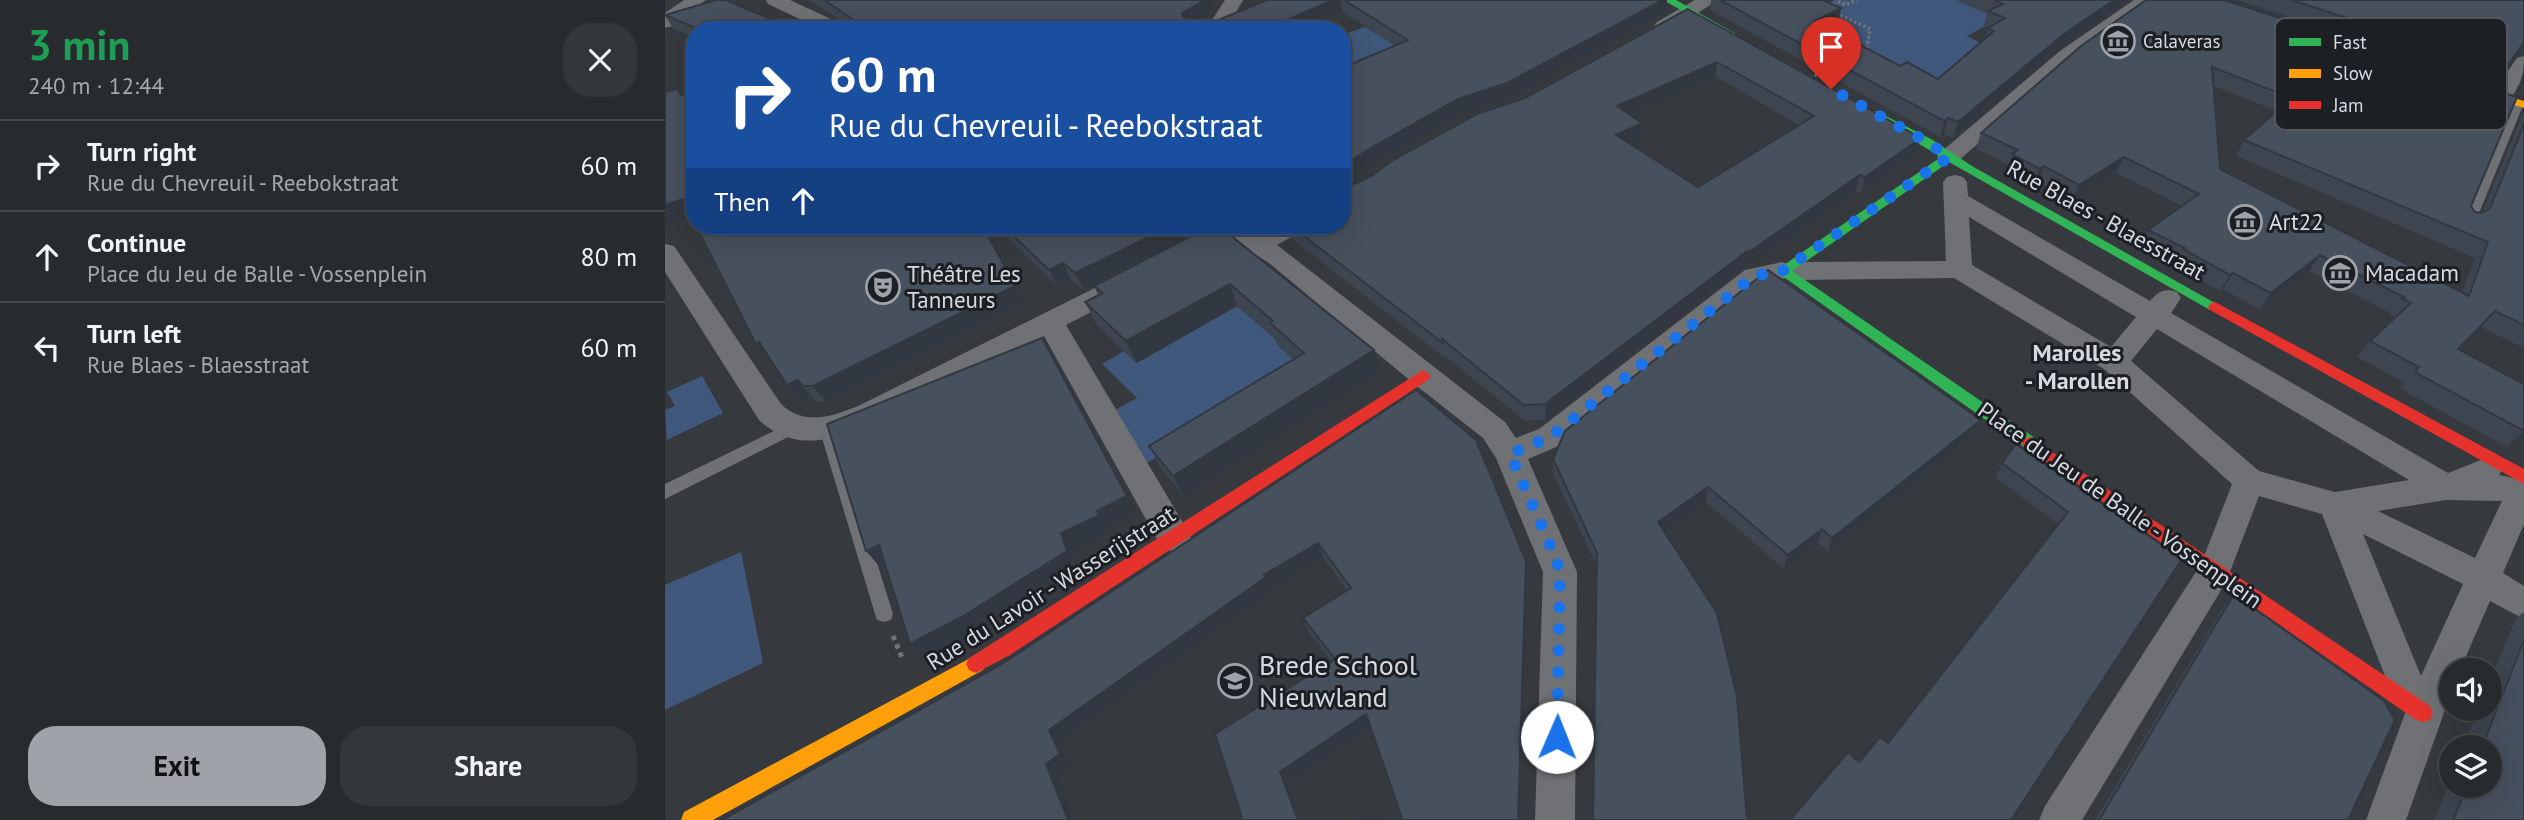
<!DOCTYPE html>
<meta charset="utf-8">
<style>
body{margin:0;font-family:"PT Sans",sans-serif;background:#34373a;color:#f1f3f6;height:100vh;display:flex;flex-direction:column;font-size:26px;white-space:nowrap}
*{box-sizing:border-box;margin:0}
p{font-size:23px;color:#a5a7aa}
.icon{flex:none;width:38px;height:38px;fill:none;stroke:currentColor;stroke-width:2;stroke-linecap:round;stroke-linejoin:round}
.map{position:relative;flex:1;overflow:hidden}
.drawer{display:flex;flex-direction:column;background:#282b2e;width:665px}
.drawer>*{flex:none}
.banner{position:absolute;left:21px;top:21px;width:665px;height:214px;border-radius:28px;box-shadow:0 7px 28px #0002,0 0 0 2px #44474a;background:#1a4fa0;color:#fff;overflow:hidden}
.tools{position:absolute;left:1774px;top:658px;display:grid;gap:14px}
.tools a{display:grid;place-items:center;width:63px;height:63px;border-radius:50%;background:#282b2e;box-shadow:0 7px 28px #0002,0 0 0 2px #44474a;font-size:35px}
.pin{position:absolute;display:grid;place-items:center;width:60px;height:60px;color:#fff;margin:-72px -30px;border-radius:50% 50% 50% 0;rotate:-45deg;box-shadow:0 0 7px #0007}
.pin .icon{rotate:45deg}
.me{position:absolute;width:77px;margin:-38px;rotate:1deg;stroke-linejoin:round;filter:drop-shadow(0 0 5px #0008)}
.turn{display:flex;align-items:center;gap:24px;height:147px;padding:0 28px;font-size:32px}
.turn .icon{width:91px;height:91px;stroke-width:2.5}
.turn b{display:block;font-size:49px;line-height:60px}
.then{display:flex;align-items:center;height:66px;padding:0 28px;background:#0003;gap:14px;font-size:26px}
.round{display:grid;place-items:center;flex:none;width:74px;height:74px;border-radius:28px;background:#34373a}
.overview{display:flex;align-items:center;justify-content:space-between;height:119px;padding:0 28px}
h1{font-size:42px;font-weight:700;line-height:52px;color:#1e9e55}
.primary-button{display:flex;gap:14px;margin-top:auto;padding:14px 28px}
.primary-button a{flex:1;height:80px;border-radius:28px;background:#9fa2a8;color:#111;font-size:28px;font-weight:700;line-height:80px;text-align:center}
.primary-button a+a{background:#34373a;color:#f1f3f6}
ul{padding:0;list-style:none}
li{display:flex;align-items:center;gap:21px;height:91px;padding:0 28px;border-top:2px solid #44474a}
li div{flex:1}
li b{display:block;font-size:26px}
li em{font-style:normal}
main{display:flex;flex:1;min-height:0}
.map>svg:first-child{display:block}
.green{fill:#40587b}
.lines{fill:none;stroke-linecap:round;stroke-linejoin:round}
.path-far1{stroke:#727478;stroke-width:3.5;stroke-dasharray:2.5 2.5;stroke-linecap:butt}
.path{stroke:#727478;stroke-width:5;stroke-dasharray:4.5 4.5;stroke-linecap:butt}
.lane{fill:#6f7175;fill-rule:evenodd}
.street{fill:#6f7175;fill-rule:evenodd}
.fast{fill:#30b455;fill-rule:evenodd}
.slow{fill:#ff9f0a;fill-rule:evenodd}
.jam{fill:#e5322d;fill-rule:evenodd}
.wall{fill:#3d4550;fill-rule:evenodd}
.shaded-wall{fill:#323841}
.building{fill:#47505d;stroke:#323841;stroke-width:2;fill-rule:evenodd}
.route{stroke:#1a73e8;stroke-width:12;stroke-dasharray:0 21.6}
.labels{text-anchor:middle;stroke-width:6;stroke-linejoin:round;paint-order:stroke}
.far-poi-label{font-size:19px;fill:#d7dbe1;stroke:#1c1f24;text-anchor:start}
.street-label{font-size:23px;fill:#d7dbe1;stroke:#1c1f24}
.poi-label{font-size:23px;fill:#d7dbe1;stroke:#1c1f24;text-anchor:start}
.neighbourhood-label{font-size:24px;font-weight:bold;fill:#d7dbe1;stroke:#1c1f24}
.near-poi-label{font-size:28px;fill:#d7dbe1;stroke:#1c1f24;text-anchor:start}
.key{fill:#1c1f24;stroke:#54575d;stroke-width:2}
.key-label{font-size:19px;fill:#d7dbe1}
</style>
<main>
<section class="drawer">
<div class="overview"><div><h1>3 min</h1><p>240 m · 12:44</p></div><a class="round"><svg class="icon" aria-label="close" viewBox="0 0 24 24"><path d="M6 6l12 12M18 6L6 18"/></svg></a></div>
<ul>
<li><svg class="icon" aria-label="right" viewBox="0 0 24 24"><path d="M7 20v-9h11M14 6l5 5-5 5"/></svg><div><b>Turn right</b><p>Rue du Chevreuil - Reebokstraat</p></div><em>60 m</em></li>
<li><svg class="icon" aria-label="ahead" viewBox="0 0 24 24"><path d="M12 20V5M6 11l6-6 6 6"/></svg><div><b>Continue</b><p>Place du Jeu de Balle - Vossenplein</p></div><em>80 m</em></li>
<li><svg class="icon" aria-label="left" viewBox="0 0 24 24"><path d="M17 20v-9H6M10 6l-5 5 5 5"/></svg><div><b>Turn left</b><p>Rue Blaes - Blaesstraat</p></div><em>60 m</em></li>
</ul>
<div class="primary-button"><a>Exit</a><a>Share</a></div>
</section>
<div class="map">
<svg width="1859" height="820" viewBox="0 0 1859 820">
<rect width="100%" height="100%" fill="#36393e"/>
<!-- green -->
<g class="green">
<path d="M1170 0H1292L1333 19 1302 36 1318 44 1286 103 1147 36V11Z"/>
<path d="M700 27 713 35 773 38 677 74V35Z"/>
<path d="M572 306 615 343 613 345 638 368 482 463 448 411 472 398 437 364 459 351 472 363Z"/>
<path d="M37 376 58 413 2 440 0 410 10 406 2 392Z"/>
<path d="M76 552 98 663 0 710V585Z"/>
</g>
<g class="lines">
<!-- path-far1 -->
<g class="path-far1">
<path d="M1164 7 1175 2 1181 5 1192 0"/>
<path d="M1171 13 1205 29 1202 48 1199 50"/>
<path d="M1145 78 1159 71"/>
</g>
<!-- path -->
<path class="path" d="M228 636 238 660"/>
<!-- lane -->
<g class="lane">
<path d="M1853 100 1859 103 1810 223 1803 227 1798 226 1796 223 1847 103Z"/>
<path d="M127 422 133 424 135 428 133 432 0 499V484Z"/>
<path d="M162 422 168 424 170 428 228 614 226 620 219 622 212 620 210 614 154 428 156 424Z"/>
</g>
<!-- street -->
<g class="street">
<path d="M19 0H41L7 26 0 28V13Z"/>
<path d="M101 0H125L181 26 184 30H158L103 4Z"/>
<path d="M560 0H578L564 24 557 26 547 20Z"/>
<path d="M1030 0H1053L1006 30H992L989 26 992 22Z"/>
<path d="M1469 0H1491L1409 59 1292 162H1276L1272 157 1276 152 1395 51Z"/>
<path d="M1859 56C1859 79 1855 84 1843 103H1827L1824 98 1852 58Z"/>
<path d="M1290 175 1298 177 1302 182 1303 196 1485 301C1494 291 1499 288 1512 292L1516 298 1506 313 1783 473 1821 458 1832 461 1837 470 1834 475 1848 478 1859 474V524L1838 573 1859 586V619L1825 601 1795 670H1787V690L1741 820H1701L1746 697 1740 699 1727 694 1657 514 1594 496 1561 582 1417 820H1374L1380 806 1536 564 1567 484 1439 369 1289 278 1135 280 1126 277 1097 283 896 445 863 459 912 572 910 820H870L878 572 831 458 818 438 748 383 604 263 552 231 549 226H579L593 234 609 226H640L637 231 612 245 840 422 851 438 874 429 1080 270 1117 262 1126 265 1135 262 1281 261 1278 182 1282 177ZM1304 217 1471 317 1446 347 1307 265ZM1492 329 1744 480 1670 492 1594 471 1466 361ZM1781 500 1837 501 1810 558 1713 511ZM1698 534 1798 584 1756 676Z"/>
<path d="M0 244 9 246 116 404C139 426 166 417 193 406L448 279 457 276 466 279 470 285 466 291 401 325 521 528 526 538 521 548 509 552 497 548 379 336C342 356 305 375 269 394 232 413 195 436 154 440 131 443 110 435 94 420L0 272Z"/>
</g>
<!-- fast -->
<g class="fast">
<path d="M998 0H1011L1071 34 1062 36Z"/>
<path d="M1211 111 1266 139 1307 166 1557 307 1555 310H1545L1284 162 1127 271 1371 439 1373 443 1371 447H1359L1110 271 1276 157 1207 116V112Z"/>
</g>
<!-- slow -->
<g class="slow">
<path d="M1801 84 1859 101V108L1797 89 1795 87Z"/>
<path d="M311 655 318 658 321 664 318 670 48 820H16L19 812Z"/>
</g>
<!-- jam -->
<g class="jam">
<path d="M1550 302 1859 469V484L1545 310 1543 307 1545 304Z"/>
<path d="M758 370 766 376 763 380 345 655 311 673 304 670 301 664 304 658Z"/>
<path d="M1365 437 1765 706 1768 713 1765 720 1758 722 1751 720 1359 447 1357 443 1359 439Z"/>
</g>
</g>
<!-- wall -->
<g class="wall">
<path d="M143 0H549L539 18 529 24 530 29 602 0H1002V12L843 99 795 115 712 162 730 46 677 12 637 30H191Z"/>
<path d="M1046 0H1158L1176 8 1173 23 1164 28 1235 66 1273 79 1320 38 1324 28 1319 26 1322 14 1292 0H1464L1394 49 1288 138 1279 134 1275 137 1045 10Z"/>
<path d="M1481 0 1827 89 1806 206 1810 212 1817 213 1856 118 1859 114V348L1816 327 1794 350 1859 431 1842 447 1741 392 1736 387 1740 383 1692 357 1705 341 1730 317 1724 314 1725 313 1644 271 1595 310 1558 289 1555 291 1509 266 1510 263 1475 246 1483 230 1517 206 1451 173 1407 201 1373 182 1369 185 1341 170 1343 164 1311 149 1316 133ZM1549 86 1612 111 1579 140 1571 156 1810 258 1797 293 1555 169Z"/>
<path d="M1572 0H1859L1841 68 1830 84Z"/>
<path d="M1023 9 1251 153 1196 193 1191 191 1085 266 1078 268 881 420 860 421 780 356 781 359 627 239 624 226H677L708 175 860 98ZM1051 77 1134 125 1033 187 965 144 977 139 966 116Z"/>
<path d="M0 14 130 30H30V38L9 29 0 16Z"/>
<path d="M318 226 359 303 161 402H151L146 396 136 401 122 385 106 359 104 360Z"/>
<path d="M330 226H544L418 289 406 280 392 286Z"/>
<path d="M565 226 569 238 709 350 714 372 519 497 495 467 484 446 628 359 612 345 610 338 572 306 471 363 431 324 420 302 433 295 429 286Z"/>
<path d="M751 390 862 575 855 820H690L737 818 706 727 622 784 635 820H578L666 661 644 632 638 618 682 591 658 557 606 589 607 591 395 742 406 766 392 776 337 664Z"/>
<path d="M1316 420 1310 434 1163 552 1153 543 1119 569 1041 502 932 566 888 474V459Z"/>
<path d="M1337 463 1517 559 1194 762 1223 743 1393 524 1331 478Z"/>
<path d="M1569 594 1683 820H1430L1559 606Z"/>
<path d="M1859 612V820H1769L1787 776V786H1825V747H1798L1814 709H1825V681L1851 618Z"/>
</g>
<!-- shaded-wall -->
<g class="shaded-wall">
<path d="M537 0H549L539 18 529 24 530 30H519L517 13Z"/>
<path d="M668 0H675L677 12 637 30H599Z"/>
<path d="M998 0H1002V12L843 99 795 115 712 162 677 185V166L709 146 793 99Z"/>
<path d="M1449 0H1464L1394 49 1288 138 1293 122 1399 34Z"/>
<path d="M1176 8 1173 23 1148 36 1150 21Z"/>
<path d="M1052 62 1051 77 952 122V106Z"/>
<path d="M1283 118 1279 134 1275 137 1279 121Z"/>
<path d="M977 123V139L951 151V135Z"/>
<path d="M1256 138 1251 153 1196 193 1200 177Z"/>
<path d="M1459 157 1451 173 1407 201 1414 185Z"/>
<path d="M1379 166 1373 182 1369 185 1375 169Z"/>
<path d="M1195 175 1191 191 1085 266 1078 268 881 420 880 404 1081 252Z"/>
<path d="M18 199 30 215 0 226V205Z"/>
<path d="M318 226 359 303 161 402 148 386Z"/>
<path d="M506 226H544L418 289 410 273Z"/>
<path d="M564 226H565L572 247 560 231Z"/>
<path d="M1655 255 1644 271 1595 310 1606 293Z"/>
<path d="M398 263 406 280 392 286 384 270Z"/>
<path d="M1568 273 1558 289 1555 291 1565 275Z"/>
<path d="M565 284 572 306 471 363 461 341Z"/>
<path d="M1830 311 1816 327 1778 365 1793 349Z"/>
<path d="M377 338 471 513 443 527 445 532 407 550 413 567 314 631 261 660 245 644 396 533 432 511Z"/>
<path d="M94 342 108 358 104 360 91 344Z"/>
<path d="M709 350 714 372 519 497 508 476Z"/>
<path d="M133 380 146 396 136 401 122 385Z"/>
<path d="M1316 420 1310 434 1163 552 1167 538Z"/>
<path d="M1043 487 1041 502 992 536 993 522Z"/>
<path d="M1157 529 1153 543 1119 569 1123 555Z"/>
<path d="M653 543 658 557 606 589 607 591 395 742 406 766 392 776 410 820H403L381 764 384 730 599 575Z"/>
<path d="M214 545 229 562 216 568 201 551Z"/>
<path d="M861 561 862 575 855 820H853Z"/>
<path d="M701 714 706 727 622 784 635 820H633L615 772Z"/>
</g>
<!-- building -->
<g class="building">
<path d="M51 0H61L130 30H35L0 15Z"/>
<path d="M159 0H537L535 3 517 13 518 17 526 18 519 30H204Z"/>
<path d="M602 0H668L599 30H529Z"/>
<path d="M679 0H998L842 83 793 99 709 146 677 166V68L743 40Z"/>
<path d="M1055 0H1158L1176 8 1150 21 1235 66 1242 62 1273 79 1329 31 1323 28 1340 18 1323 11 1338 4 1329 0H1449L1399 34 1293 122 1283 118 1279 121Z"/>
<path d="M1481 0H1559L1829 87 1827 89 1852 97 1806 206 1810 212 1817 213 1825 208 1859 124V325L1830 311 1793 349 1859 384V431L1755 375 1750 371 1754 367 1705 341 1746 303 1737 298 1739 297 1655 255 1606 293 1568 273 1565 275 1518 249 1520 248 1483 230 1534 194 1459 157 1414 185 1379 166 1375 169 1347 154 1353 150 1316 133 1416 46ZM1547 67 1627 98 1579 140 1823 242 1804 296 1555 169Z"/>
<path d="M1626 0H1859V42L1841 68Z"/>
<path d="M1023 9 1256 138 1200 177 1195 175 1087 250 1081 252 880 404 859 405 777 339 778 343 626 226H677V190L708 175 728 160 812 114 860 98ZM1052 62 1149 116 1033 187 951 135 977 123 952 106Z"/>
<path d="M12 89 16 95 30 91V222L18 199 0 205V92Z"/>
<path d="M31 226H318L350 286 148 386H138L133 380 122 385 94 342 91 344Z"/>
<path d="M338 226H506L410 273 398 263 384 270Z"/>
<path d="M546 226H564L560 231 709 350 508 476 484 446 639 353 605 323 608 321 565 284 461 341 420 302 438 293 429 286Z"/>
<path d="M1103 270 1316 420 1167 538 1157 529 1123 555 1043 487 993 522 1052 613 1072 697 1082 820H928L932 553 888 459 900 431Z"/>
<path d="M377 338 462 496 432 511 435 515 396 533 402 551 300 615 245 644 214 545 201 551 162 424Z"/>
<path d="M751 390 811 440 861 561 853 820H690L737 818 701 714 615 772 633 820H578L550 734 670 659 638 618 686 588 653 543 599 575 601 577 384 730 395 754 381 764 403 820H57L337 664Z"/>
<path d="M1351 444 1517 559 1346 820H1125L1183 752 1194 762 1215 737 1223 743 1403 512 1337 463Z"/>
<path d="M1569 594 1719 701 1730 720 1683 820H1434Z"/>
<path d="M1859 640V820H1788L1802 786H1825V747H1817Z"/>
</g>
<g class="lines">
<!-- route -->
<path class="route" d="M892 737 895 572 890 556 845 454 885 437 1089 276 1117 271 1284 157 1262 142 1166 89"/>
</g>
<!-- icons -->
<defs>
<g id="museum-ring" transform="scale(1.75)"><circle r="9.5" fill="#1c1f24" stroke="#9fa2a8" stroke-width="1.5"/><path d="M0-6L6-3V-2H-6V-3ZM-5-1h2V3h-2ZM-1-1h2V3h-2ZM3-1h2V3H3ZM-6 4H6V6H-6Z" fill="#9fa2a8"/></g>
<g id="theatre-ring" transform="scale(1.75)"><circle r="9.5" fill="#1c1f24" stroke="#9fa2a8" stroke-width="1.5"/><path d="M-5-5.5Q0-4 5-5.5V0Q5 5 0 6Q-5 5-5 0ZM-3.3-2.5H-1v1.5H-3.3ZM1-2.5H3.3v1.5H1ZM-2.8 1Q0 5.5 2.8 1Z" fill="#9fa2a8"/></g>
<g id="school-ring" transform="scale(1.75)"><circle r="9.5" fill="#1c1f24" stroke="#9fa2a8" stroke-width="1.5"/><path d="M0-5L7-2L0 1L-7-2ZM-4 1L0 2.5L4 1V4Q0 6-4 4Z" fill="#9fa2a8"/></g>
</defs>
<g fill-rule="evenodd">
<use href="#museum-ring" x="1453" y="41"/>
<use href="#museum-ring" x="1580" y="222"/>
<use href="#museum-ring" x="1675" y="273"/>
<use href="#theatre-ring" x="218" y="287"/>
<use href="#school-ring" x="570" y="681"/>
</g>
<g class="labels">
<!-- far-poi labels -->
<g class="far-poi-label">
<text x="1478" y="48">Calaveras</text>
</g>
<!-- street labels -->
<g class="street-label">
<text transform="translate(1441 220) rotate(29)" y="8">Rue Blaes - Blaesstraat</text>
<text transform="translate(1455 505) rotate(35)" y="8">Place du Jeu de Balle - Vossenplein</text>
<text transform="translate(386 588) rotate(-32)" y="8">Rue du Lavoir - Wasserijstraat</text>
</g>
<!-- poi labels -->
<g class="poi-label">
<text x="1604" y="230">Art22</text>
<text x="1700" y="281">Macadam</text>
<text x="242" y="282">Théâtre Les<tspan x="242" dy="26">Tanneurs</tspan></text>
</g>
<!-- neighbourhood labels -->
<g class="neighbourhood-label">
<text x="1412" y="361">Marolles<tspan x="1412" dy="28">- Marollen</tspan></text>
</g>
<!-- near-poi labels -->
<g class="near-poi-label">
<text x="594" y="675">Brede School<tspan x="594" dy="32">Nieuwland</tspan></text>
</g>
</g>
<!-- legend -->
<rect x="1610" y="18" width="232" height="112" rx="10" class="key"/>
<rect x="1624" y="38" width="32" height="8" fill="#30b455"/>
<rect x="1624" y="69" width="32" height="9" fill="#ff9f0a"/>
<rect x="1624" y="101" width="32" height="8" fill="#e5322d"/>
<g class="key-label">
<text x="1668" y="49">Fast</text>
<text x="1668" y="80">Slow</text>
<text x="1668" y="112">Jam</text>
</g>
</svg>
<div class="tools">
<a><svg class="icon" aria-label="sound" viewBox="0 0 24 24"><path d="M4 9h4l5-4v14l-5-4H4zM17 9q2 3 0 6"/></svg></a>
<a><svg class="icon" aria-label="layers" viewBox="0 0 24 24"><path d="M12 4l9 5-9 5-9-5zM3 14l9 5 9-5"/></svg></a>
</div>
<div class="pin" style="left:1166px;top:89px;background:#d93025"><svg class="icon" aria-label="arrive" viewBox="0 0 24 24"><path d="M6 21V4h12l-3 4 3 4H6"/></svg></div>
<svg class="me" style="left:892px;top:737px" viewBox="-20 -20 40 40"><circle r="19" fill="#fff"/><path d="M0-13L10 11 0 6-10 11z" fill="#1a73e8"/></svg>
<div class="banner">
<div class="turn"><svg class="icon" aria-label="right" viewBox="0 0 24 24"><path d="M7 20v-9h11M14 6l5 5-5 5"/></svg><div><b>60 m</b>Rue du Chevreuil - Reebokstraat</div></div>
<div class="then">Then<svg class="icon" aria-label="ahead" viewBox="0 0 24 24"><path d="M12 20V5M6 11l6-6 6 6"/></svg></div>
</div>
</div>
</main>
